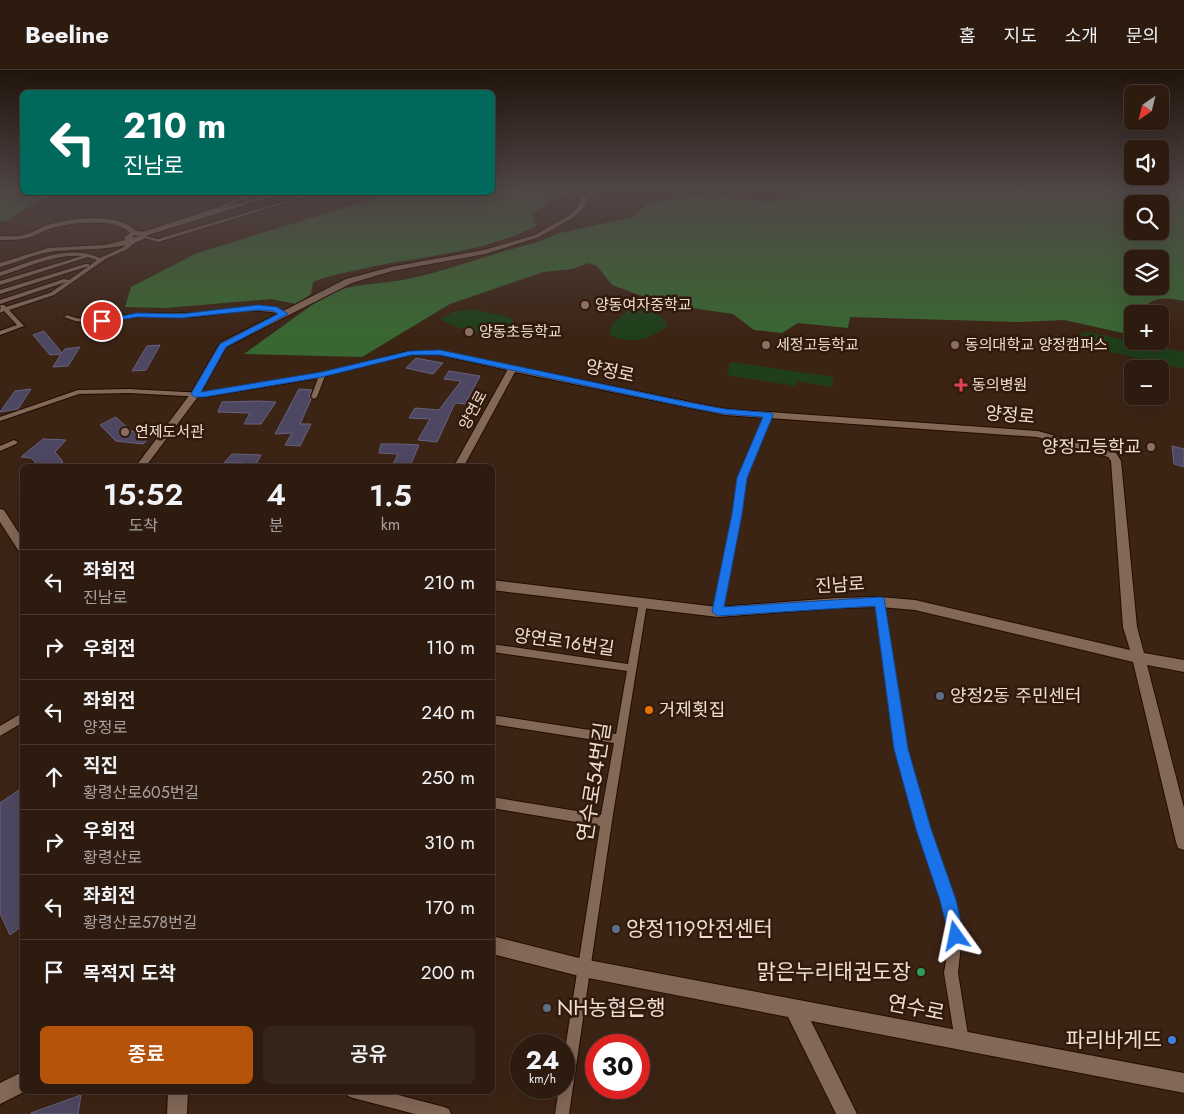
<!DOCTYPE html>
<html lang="ko">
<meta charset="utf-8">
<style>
body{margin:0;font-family:Jost,"Noto Sans KR",sans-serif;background:#352419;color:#f1f3f6;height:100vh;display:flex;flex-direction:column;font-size:19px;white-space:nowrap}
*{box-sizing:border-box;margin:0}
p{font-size:16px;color:#a7a19f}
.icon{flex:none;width:28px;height:28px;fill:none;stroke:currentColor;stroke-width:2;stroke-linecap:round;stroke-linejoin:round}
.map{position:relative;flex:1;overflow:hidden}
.sheet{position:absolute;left:20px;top:394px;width:475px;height:630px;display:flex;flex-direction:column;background:#2d1b10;border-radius:8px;box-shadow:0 5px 20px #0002,0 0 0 1px #483930}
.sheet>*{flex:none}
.top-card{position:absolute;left:20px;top:20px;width:475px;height:105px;border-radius:8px;box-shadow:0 5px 20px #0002,0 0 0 1px #483930;background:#00695c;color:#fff;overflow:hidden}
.needle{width:32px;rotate:215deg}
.buttons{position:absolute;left:1124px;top:15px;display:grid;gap:10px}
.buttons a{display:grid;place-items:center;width:45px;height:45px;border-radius:8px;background:#2d1b10;box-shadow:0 5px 20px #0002,0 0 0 1px #483930;font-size:25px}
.speed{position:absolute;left:510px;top:964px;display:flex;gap:10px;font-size:25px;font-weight:700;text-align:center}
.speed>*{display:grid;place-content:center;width:65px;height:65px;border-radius:50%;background:#2d1b10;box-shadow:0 5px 20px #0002,0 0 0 1px #483930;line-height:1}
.speed small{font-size:12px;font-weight:400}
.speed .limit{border:8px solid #d22;background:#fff;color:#111}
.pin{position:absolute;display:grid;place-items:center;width:42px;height:42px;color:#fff;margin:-21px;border:2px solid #fff;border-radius:50%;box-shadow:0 1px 5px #0007}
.me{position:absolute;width:55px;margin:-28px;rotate:348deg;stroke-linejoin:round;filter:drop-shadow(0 0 4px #0008)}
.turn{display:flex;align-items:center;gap:18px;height:105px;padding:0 20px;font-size:22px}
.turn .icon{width:65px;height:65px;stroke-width:2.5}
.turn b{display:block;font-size:35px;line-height:42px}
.eta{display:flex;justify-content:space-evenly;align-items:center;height:85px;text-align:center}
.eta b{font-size:30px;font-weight:600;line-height:35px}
.button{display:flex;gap:10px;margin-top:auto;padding:10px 20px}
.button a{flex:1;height:58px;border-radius:8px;background:#b45309;color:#fff;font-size:20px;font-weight:600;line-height:58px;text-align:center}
.button a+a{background:#352419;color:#f1f3f6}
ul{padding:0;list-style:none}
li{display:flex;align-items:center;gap:15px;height:65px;padding:0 20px;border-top:1px solid #483930}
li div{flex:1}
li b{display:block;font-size:19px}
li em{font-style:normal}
header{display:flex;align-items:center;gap:30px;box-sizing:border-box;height:70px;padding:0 25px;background:#2d1b10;border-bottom:1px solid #483930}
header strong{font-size:24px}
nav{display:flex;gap:28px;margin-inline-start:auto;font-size:18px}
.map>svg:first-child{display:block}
.green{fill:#1f3f1b}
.forest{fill:#396732;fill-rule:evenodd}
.building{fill:#4d4761;stroke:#68627e}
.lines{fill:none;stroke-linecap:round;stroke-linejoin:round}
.street-casing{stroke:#220c01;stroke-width:2}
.secondary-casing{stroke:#220c01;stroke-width:2}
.street{fill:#836757;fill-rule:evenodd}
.secondary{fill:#836757;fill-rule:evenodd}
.route{fill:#1a73e8;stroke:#114b97}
.education-dot{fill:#8d6e63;stroke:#311a0c;stroke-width:2}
.health-dot{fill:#e0444e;stroke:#311a0c;stroke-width:2}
.service-dot{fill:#5c6f8a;stroke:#311a0c;stroke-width:2}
.food-dot{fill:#e8710a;stroke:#311a0c;stroke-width:2}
.leisure-dot{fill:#2e9e5b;stroke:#311a0c;stroke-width:2}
.shop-dot{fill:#3f7fe0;stroke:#311a0c;stroke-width:2}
.labels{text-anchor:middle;stroke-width:5;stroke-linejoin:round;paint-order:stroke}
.far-poi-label{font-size:15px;fill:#edddd3;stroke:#311a0c;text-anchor:start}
.far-street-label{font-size:15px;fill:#edddd3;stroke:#311a0c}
.street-label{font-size:18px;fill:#edddd3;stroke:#311a0c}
.poi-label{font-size:18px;fill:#edddd3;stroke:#311a0c;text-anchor:start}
.near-street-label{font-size:21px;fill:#edddd3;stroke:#311a0c}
.near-poi-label{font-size:21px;fill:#edddd3;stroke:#311a0c;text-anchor:start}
</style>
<header>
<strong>Beeline</strong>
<nav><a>홈</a><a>지도</a><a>소개</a><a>문의</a></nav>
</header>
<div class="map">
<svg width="1184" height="1044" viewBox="0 0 1184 1044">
<rect width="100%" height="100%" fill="#3c2415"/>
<!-- green -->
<g class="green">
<path d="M471 239 509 247 513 250 512 265 505 268 455 257 440 249 453 242Z"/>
<path d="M629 239C643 240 662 241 668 256 653 266 641 273 623 269 617 268 613 268 609 263L613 253Z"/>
<path d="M1088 262 1184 282V299L1085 276 1081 270V263Z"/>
<path d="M731 292 833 307 832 317 797 311 796 316 727 305Z"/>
</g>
<!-- forest -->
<g class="forest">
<path d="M0 118H22V122L61 123 51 125 5 151H0Z"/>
<path d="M493 118H586L551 130 532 144 536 156C480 185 414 186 353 201 339 204 326 206 313 212L311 224 296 234 271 229 166 238 125 237 131 217 197 183 393 123 492 122Z"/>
<path d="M794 118H1184V231C1163 227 1152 226 1138 244H1132V265L1064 250 1020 252 850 247 848 258 798 253 782 263 754 260 733 244 664 234 612 215 597 196 589 193 572 199 543 202 450 234 362 287 244 284 323 227C350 212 379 215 408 209 450 200 490 184 531 174 545 171 556 162 570 161L632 147 650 133 709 124 760 131H774L789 126 797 120ZM1132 134H1160V161H1132ZM1132 189H1160V216H1132Z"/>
</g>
<!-- building -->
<g class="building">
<path d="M44 261 62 283 65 279 80 277 68 296 53 297 61 284 50 285 33 265Z"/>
<path d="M160 275 146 300 132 301 147 276Z"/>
<path d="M416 288 426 290 443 293 433 304 406 298Z"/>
<path d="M449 301 480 306 465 334 455 333 437 372 418 370 430 349 409 348 415 338 439 340 461 311 444 309Z"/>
<path d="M31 319 18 339 0 342 15 321Z"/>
<path d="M299 319 312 320 309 326 311 329 300 354H311L300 376 285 375 292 363 275 364Z"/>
<path d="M222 332 258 331 276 332 261 354H244L250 343 218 342Z"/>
<path d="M116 347 131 361 154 364 143 374 116 371 100 355Z"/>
<path d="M43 369 66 370 55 382 63 392 54 396H49L46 393 39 396 31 388 21 387Z"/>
<path d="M381 374H400L419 375 410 396H392L398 384 379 383Z"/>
<path d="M1172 376 1184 379V397L1174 394Z"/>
<path d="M232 384 261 385 255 396H241L243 393H224Z"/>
<path d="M22 718V856L10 865 0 843V733Z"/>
<path d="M81 1025 78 1044H31V1043Z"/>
</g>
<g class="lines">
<!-- street casing -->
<g class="street-casing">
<g id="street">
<path d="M252 122H259L220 140 144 164 140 163 216 138Z"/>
<path d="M296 122H302L308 126 158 172 142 167 144 166 158 169 302 126Z"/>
<path d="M134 169 138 170 126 180 107 188 54 225 9 240 24 256 0 265V261L17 255 4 241 0 243V239H1L0 235H4L6 237 50 223 66 212 0 234V230L64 209 69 210 89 196 0 224V220L85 194H89V196L97 190 88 187 0 215V211L82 186C54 184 26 198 0 206V202C31 192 69 173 100 188L122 178Z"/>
<path d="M248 237 273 238 287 244 284 246 272 242 248 240 194 247H135L90 253 75 251 64 247 67 245 76 248 90 250 135 244 194 243Z"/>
<path d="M410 281H440L512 297 515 299 512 301 440 285H410L325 306 317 327 314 329 311 327 318 308 204 327 129 323 79 324 0 351V347L78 320 129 319 204 323 322 303Z"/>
<path d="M769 343 772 345 746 408 741 444 722 542 721 544H715L714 542 733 444 738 408 766 345Z"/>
<path d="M14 370 18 372 16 374 0 381V376Z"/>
<path d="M880 529 883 530 884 532 906 679 930 759 954 830 962 865 958 903 969 971 967 976 962 978 957 976 955 971 944 903 950 865 942 830 918 759 896 679 876 532 877 530Z"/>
<path d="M643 530 646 531 647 533 612 751 569 1044H555L559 1018H564V986L600 756 492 738V727L601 745 614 673 492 654V645L616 664 627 601 492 582V574L628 594 639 533 640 531Z"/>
<path d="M22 643V653L0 666V656Z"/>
<path d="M346 1021H383L444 1037 449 1039 451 1044H415L353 1028 348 1026Z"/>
</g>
</g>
<!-- secondary casing -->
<g class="secondary-casing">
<g id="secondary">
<path d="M596 118H603L586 130 584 138 574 147 539 167 485 184 392 201 352 213 226 277 200 324 146 396H136L191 323 220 273 346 209 391 197 484 180 535 165 570 145 578 137 581 128Z"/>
<path d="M276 122H287L148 165C134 182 70 178 49 182 32 185 16 193 0 197V193L48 178 105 175 125 170 124 167 130 163C116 147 70 153 52 158 43 161 36 166 27 168 18 170 9 170 0 170V166C8 166 16 167 24 165 31 163 38 159 45 156 68 148 119 142 136 161L145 162ZM135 165 140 166 131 168Z"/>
<path d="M512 296 725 339 1038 361 1116 383 1121 391 1137 557 1144 583 1184 590V602L1147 595 1184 738V780L1178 778 1176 772 1133 592 915 540 880 537 836 538 718 547 492 520V510L718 537 836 528 880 527 915 530 1130 580 1123 557 1111 391 1108 387 1037 367 725 345 515 302 464 396H454L508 299Z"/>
<path d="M0 439 4 440 22 468V481L18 480 0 452Z"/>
<path d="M492 866 583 889 1184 1003V1023L811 951 857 1044H836L788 947 583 907 492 884Z"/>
<path d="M22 1002V1021H26L0 1034V1013Z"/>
<path d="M168 1021H188L187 1044H167Z"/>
</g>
</g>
<!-- street -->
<use href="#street" class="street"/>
<!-- secondary -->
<use href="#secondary" class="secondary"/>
</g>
<!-- sky -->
<linearGradient id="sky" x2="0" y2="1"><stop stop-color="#21140c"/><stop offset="0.45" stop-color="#504546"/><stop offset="1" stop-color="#504546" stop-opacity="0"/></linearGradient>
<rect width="1184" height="264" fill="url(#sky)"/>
<!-- route -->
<path class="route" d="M258 235 277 237 288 244 226 277 201 322 322 302 410 281 440 280 692 333 725 339 772 343 773 345 747 408 742 444 724 537 880 527 884 528 908 679 931 759 956 830 964 866 962 871 956 874 950 871 940 830 916 759 894 679 875 536 718 546 712 542 732 444 737 408 763 347 725 344 692 338 440 285H411L322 307 204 327H195L191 324 220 274 278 244 273 241 258 240 181 248 137 247 102 253 98 251 137 243 181 244Z"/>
<!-- markers -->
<g class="education-dot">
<circle cx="585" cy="235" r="5"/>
<circle cx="469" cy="262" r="5"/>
<circle cx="766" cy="275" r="5"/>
<circle cx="955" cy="275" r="5"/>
<circle cx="125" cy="362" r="5"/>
<circle cx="1151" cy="377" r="5"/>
</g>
<path class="health-dot" d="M958.5 307.5h5v5h5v5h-5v5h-5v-5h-5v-5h5z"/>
<g class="service-dot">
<circle cx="940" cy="626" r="5"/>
<circle cx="616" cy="859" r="5"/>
<circle cx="547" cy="938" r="5"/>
</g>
<circle class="food-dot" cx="649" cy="640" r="5"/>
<circle class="leisure-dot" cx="921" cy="902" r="5"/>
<circle class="shop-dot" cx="1172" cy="970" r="5"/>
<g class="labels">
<!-- far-poi labels -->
<g class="far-poi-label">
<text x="595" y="240">양동여자중학교</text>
<text x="479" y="267">양동초등학교</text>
<text x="776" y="280">세정고등학교</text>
<text x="965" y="280">동의대학교 양정캠퍼스</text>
<text x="972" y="320">동의병원</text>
<text x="135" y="367">연제도서관</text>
</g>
<!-- far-street labels -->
<g class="far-street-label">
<text transform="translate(473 340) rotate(-62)" y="5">양연로</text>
</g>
<!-- street labels -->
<g class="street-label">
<text transform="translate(610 301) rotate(12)" y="6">양정로</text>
<text transform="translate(1010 345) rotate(5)" y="6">양정로</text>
<text transform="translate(840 515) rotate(-3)" y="6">진남로</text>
<text transform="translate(564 572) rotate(8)" y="6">양연로16번길</text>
</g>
<!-- poi labels -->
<g class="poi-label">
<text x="1141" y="383" text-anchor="end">양정고등학교</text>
<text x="950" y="632">양정2동 주민센터</text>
<text x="659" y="646">거제횟집</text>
</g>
<!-- near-street labels -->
<g class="near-street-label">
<text transform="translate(594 712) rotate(-81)" y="7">연수로54번길</text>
<text transform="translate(916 938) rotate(11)" y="7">연수로</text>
</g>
<!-- near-poi labels -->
<g class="near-poi-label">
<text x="626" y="866">양정119안전센터</text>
<text x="911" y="909" text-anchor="end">맑은누리태권도장</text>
<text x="557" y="945">NH농협은행</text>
<text x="1162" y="977" text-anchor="end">파리바게뜨</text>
</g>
</g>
</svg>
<div class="buttons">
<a><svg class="needle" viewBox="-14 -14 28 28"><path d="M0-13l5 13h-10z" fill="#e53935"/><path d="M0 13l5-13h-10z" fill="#a7a19f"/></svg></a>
<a><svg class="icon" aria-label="sound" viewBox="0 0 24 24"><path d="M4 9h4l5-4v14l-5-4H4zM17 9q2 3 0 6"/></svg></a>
<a><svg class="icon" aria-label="search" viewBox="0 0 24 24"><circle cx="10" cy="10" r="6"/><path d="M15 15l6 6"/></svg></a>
<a><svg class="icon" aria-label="layers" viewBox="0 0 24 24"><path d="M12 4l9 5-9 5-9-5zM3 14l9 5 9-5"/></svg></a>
<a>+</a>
<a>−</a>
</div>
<div class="speed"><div>24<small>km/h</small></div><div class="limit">30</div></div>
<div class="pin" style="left:102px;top:251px;background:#d93025"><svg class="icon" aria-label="arrive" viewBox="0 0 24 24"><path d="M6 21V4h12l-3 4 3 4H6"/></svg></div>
<svg class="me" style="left:956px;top:866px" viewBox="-20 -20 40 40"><path d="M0-17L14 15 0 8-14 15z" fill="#1a73e8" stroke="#fff" stroke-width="4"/></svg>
<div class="top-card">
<div class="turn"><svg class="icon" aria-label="left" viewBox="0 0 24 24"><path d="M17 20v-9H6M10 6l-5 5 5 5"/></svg><div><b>210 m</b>진남로</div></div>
</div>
<section class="sheet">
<div class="eta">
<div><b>15:52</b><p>도착</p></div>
<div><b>4</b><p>분</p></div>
<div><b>1.5</b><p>km</p></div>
</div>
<ul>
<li><svg class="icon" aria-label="left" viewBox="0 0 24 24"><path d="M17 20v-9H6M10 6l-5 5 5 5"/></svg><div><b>좌회전</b><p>진남로</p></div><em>210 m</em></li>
<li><svg class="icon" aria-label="right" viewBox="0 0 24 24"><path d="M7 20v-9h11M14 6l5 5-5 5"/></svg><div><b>우회전</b></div><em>110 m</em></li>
<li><svg class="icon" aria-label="left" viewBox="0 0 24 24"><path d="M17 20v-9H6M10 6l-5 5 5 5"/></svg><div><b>좌회전</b><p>양정로</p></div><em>240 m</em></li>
<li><svg class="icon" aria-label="ahead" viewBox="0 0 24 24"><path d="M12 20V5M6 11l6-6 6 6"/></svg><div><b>직진</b><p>황령산로605번길</p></div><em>250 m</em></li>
<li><svg class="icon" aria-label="right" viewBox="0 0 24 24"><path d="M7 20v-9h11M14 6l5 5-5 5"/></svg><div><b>우회전</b><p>황령산로</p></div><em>310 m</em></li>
<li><svg class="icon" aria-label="left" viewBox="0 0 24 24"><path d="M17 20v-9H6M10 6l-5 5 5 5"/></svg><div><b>좌회전</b><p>황령산로578번길</p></div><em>170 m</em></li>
<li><svg class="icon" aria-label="arrive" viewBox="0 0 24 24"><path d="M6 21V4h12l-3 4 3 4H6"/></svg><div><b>목적지 도착</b></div><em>200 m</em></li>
</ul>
<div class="button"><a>종료</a><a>공유</a></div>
</section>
</div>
